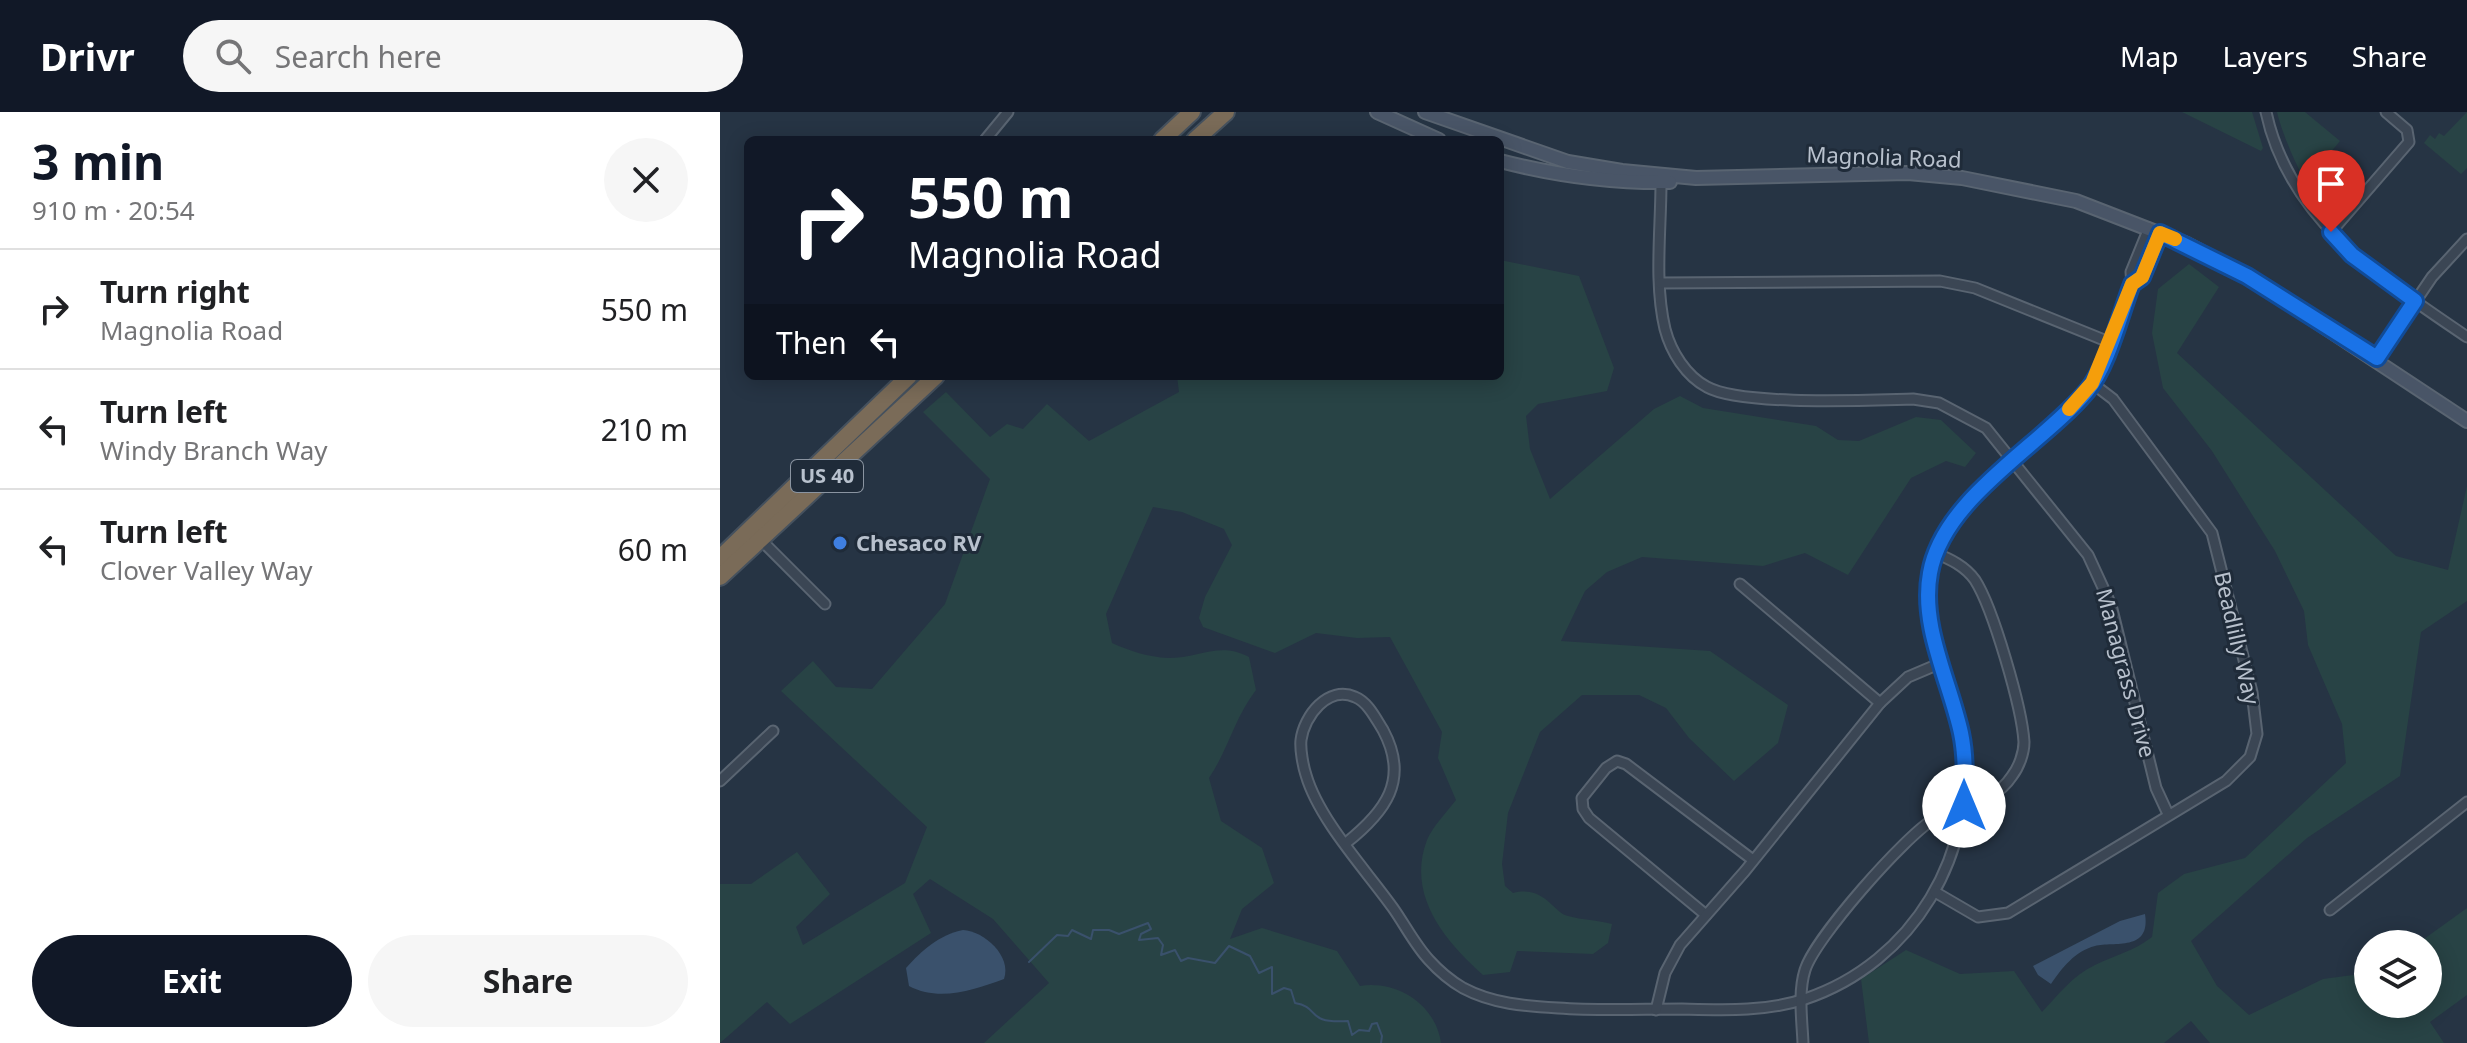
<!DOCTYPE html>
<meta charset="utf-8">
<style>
body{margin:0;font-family:"Noto Sans",sans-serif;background:#f6f6f6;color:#202124;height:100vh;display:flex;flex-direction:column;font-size:30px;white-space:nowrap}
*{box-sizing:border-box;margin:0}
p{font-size:26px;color:#757577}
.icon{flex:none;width:44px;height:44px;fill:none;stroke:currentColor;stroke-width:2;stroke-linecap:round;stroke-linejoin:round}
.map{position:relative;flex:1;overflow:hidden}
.panel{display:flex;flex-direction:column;background:#fff;width:720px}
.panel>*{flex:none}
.top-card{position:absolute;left:24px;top:24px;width:760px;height:244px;border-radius:12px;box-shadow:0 4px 20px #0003;background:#111827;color:#fff;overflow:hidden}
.fabs{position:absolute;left:1634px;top:818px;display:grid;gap:16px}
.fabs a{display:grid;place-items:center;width:88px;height:88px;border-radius:50%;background:#fff;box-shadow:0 4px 20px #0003;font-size:40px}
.pin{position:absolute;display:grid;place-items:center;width:68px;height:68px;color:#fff;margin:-82px -34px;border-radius:50% 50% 50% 0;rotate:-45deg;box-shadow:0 0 8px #0007}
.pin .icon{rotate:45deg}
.me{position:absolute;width:88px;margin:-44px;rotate:0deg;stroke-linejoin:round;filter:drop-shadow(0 0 6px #0008)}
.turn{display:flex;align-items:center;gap:28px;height:168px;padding:0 32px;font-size:36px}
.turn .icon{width:104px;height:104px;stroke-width:2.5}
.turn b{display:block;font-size:56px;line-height:68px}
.then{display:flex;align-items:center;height:76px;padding:0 32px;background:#0003;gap:16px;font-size:30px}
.round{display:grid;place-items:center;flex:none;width:84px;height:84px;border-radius:42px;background:#f6f6f6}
.headline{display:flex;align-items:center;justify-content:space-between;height:136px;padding:0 32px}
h1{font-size:48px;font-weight:700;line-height:60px;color:#111827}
.primary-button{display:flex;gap:16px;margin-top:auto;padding:16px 32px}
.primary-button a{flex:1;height:92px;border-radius:48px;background:#111827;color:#fff;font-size:32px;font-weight:700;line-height:92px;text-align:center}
.primary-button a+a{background:#f6f6f6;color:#202124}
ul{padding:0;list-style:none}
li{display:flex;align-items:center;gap:24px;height:120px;padding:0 32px;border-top:2px solid #e0e0e0}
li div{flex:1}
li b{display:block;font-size:30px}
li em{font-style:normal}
header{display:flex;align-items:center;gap:48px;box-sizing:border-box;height:112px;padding:0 40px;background:#111827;color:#fff}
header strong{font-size:38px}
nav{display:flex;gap:44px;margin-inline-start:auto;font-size:28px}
.search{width:560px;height:72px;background:#f6f6f6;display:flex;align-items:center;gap:20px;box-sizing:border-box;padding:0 28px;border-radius:44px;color:#757577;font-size:30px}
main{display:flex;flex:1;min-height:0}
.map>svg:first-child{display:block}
.green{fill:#284345}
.water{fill:#3a516c}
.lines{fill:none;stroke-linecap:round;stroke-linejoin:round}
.stream{stroke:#3a516c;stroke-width:2}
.street-casing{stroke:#596471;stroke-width:13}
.secondary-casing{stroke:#596471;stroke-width:16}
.highway-casing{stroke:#45515e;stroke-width:20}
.street{stroke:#3b4654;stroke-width:9}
.secondary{stroke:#495567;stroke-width:12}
.highway{stroke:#7a6b58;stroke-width:16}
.route-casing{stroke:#114b97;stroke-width:20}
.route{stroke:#1a73e8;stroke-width:14}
.slow{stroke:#f59e0b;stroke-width:14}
.shop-dot{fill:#3f7fe0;stroke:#1f2b39;stroke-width:3}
.labels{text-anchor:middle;stroke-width:6;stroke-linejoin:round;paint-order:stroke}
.shield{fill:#1f2b39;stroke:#8a94a1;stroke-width:2}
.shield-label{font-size:20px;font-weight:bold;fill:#b8c1cd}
.street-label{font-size:22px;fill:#b8c1cd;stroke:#1f2b39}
.poi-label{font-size:22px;font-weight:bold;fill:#b8c1cd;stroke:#1f2b39;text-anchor:start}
</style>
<header>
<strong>Drivr</strong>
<div class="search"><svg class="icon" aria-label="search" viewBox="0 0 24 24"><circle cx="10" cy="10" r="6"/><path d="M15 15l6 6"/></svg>Search here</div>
<nav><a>Map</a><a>Layers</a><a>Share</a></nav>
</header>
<main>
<section class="panel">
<div class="headline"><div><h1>3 min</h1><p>910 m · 20:54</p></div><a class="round"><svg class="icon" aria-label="close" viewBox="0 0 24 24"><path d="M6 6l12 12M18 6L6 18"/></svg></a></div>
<ul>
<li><svg class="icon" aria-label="right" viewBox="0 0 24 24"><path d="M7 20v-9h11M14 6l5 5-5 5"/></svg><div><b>Turn right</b><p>Magnolia Road</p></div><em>550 m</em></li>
<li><svg class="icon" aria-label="left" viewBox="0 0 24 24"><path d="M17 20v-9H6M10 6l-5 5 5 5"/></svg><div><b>Turn left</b><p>Windy Branch Way</p></div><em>210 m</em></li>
<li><svg class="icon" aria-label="left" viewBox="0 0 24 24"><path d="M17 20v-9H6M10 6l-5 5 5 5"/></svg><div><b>Turn left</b><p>Clover Valley Way</p></div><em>60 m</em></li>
</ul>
<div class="primary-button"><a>Exit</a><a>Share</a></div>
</section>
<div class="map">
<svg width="1747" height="931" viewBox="0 0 1747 931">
<rect width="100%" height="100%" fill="#263444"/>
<!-- green -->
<g class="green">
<path d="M1462 0H1532L1543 36 1541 39Z"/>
<path d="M1557 0H1585L1620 29 1590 65 1624 96 1616 104C1592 96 1563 26 1557 0Z"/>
<path d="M1747 0V56L1741 62 1704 31 1710 23 1715 27 1719 21 1724 24Z"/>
<path d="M780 148 859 164 894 256 887 279 818 292 806 304 810 337 830 387 934 297 960 284 983 296 1096 314 1118 328 1139 329 1196 305 1221 308 1256 341 1245 355 1226 349 1191 366 1128 463 1085 441 1043 454 922 445 887 460 865 479 841 529 990 539 1068 593 1058 631 1014 669 969 626 946 596 919 583H862L820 620 788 701 782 752 785 774 793 781C825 773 833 801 848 804 862 808 878 808 892 812L888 831 873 842 797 839 790 860 763 863C725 829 686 783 707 728 713 714 727 700 736 688L718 646 722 620 670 525 637 526 596 521 555 541 483 515 479 506 485 485 512 433 504 417 462 400 433 395 386 502 392 531C410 539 428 545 448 546 479 546 500 529 529 545L536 578C515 605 508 638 489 666L501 709 542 736 554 771 522 797 510 827 542 816 617 839 640 874C677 868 716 893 721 931H264L329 871 273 807 210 767 193 782 211 821 70 912 47 890 0 931V772H31L77 740 110 782 76 815 83 833 185 771 207 715 61 579 93 549 116 575 152 577 225 492 270 367 203 300 226 280 270 325 287 312 303 317 327 292 369 329 459 280 457 264H531L534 267 543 264H780Z"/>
<path d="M1469 152 1499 175 1457 241 1676 444 1728 458 1747 374V489L1701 520 1680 664 1587 726 1471 829 1497 874 1529 903 1603 867 1648 861V892H1708V832H1697L1747 796V883L1710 910 1724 931H1490L1471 909 1444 931H1149L1141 867 1186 838 1240 862 1294 859 1322 900C1338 883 1353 863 1375 853 1395 843 1414 839 1432 825L1438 781 1464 762 1525 746 1626 651 1622 612 1588 533 1584 499 1555 439 1492 339 1443 276 1432 221 1438 177Z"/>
</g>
<!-- water -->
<g class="water">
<path d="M1425 802C1431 840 1394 829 1375 834 1355 839 1342 856 1331 872L1318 863 1313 854 1400 809Z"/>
<path d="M243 818C264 819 292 844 284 867 254 878 219 890 189 874L186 856C202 838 219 823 243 818Z"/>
</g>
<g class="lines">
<!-- stream -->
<path class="stream" d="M309 850 337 823 348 824 352 818 371 827 373 818H389L399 822 428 811 431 817 421 822 419 828 438 826 443 833 441 843 455 838 461 849 468 846 495 851 509 834 530 844 539 861 552 855V882L564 876 571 878 575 891C601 895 584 912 628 909L632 923 639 918 649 919 652 912 657 911 662 924 661 931"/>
<!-- street casing -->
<g class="street-casing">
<g id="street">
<path d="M1546 0C1569 108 1662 167 1747 225"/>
<path d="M265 28 288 0"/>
<path d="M941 71C941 118 934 171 945 217 951 240 966 264 987 275 1021 294 1149 288 1193 287L1219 291 1266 316 1368 443 1391 493 1436 676 1448 702"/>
<path d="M1611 120 1689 30 1687 18 1666 0"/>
<path d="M940 171 1220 169 1255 176 1389 230"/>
<path d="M1412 172 1422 165 1440 121"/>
<path d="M1657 246 1712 165 1747 127"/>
<path d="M40 427 105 492"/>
<path d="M1020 472 1160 591"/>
<path d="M0 669 53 619"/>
<path d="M626 731C665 700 690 668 663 618 656 607 648 590 635 585 608 573 584 604 581 628 580 637 583 654 586 663 599 708 646 758 673 796 685 813 695 833 709 848 718 858 731 869 743 876 773 892 805 894 838 896 879 899 920 897 962 897 1003 898 1045 900 1085 887 1193 851 1259 740 1242 629 1233 570 1194 507 1213 447 1236 378 1323 334 1367 278 1388 253 1400 203 1412 172L1411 160 1429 116"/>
<path d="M1215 780 1258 805 1288 801 1506 669 1530 645 1537 622 1532 580 1492 421 1393 287 1372 271"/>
<path d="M1610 798 1747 690"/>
<path d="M986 803 869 706 863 697 862 686 886 656 897 649 906 652 1033 748"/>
<path d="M936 898 945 861 960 833 1025 759 1160 591 1188 565 1221 551"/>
<path d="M1083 931C1082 908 1078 880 1085 858 1095 826 1185 724 1214 707 1241 691 1273 693 1292 664 1299 655 1304 641 1304 630 1302 596 1273 496 1255 468 1245 454 1230 447 1215 441"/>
</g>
</g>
<!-- secondary casing -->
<g class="secondary-casing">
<g id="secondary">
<path d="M657 0 719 28"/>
<path d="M705 0 848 50 902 59 976 66 1188 61 1242 66 1356 89 1467 132 1527 164 1747 309"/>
<path d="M780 49C838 64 891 71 950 70"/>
</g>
</g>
<!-- highway casing -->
<g class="highway-casing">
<g id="highway">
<path d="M442 28 472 0"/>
<path d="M475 28 506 0"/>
<path d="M0 446 189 264"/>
<path d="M0 465 216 264"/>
</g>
</g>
<!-- street -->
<use href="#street" class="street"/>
<!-- secondary -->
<use href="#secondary" class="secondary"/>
<!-- highway -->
<use href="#highway" class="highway"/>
</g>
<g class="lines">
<!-- route casing -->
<g class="route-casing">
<path id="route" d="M1244 694C1245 670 1246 645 1241 621 1230 570 1200 514 1210 461 1223 386 1321 334 1367 279 1388 254 1400 203 1412 172L1422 165 1440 121 1527 164 1657 246 1695 189 1632 143 1611 120"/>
</g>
<!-- route -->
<use href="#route" class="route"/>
<!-- slow -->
<path class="slow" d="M1349 297 1372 271 1412 172 1422 165 1440 121 1455 127"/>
</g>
<!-- markers -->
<circle class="shop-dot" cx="120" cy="431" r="8"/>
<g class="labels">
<!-- shield labels -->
<rect class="shield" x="71" y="348" width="72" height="32" rx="6"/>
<g class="shield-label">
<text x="107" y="371">US 40</text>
</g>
<!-- street labels -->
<g class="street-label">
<text transform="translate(1164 45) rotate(2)" y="8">Magnolia Road</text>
<text transform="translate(1517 526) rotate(77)" y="8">Beadlilly Way</text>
<text transform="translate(1406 561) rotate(75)" y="8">Managrass Drive</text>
</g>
<!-- poi labels -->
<g class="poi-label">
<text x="136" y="439">Chesaco RV</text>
</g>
</g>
</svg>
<div class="fabs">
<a><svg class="icon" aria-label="layers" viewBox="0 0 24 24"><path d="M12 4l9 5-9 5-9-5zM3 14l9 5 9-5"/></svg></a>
</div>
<div class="pin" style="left:1611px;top:120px;background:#d93025"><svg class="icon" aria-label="arrive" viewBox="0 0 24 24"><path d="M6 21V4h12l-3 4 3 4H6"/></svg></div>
<svg class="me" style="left:1244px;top:694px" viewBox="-20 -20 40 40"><circle r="19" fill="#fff"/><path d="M0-13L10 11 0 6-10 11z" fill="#1a73e8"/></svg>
<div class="top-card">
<div class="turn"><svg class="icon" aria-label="right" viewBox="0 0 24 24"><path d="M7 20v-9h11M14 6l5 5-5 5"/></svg><div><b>550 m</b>Magnolia Road</div></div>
<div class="then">Then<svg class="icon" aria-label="left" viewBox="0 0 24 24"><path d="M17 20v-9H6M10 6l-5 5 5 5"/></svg></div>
</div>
</div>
</main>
